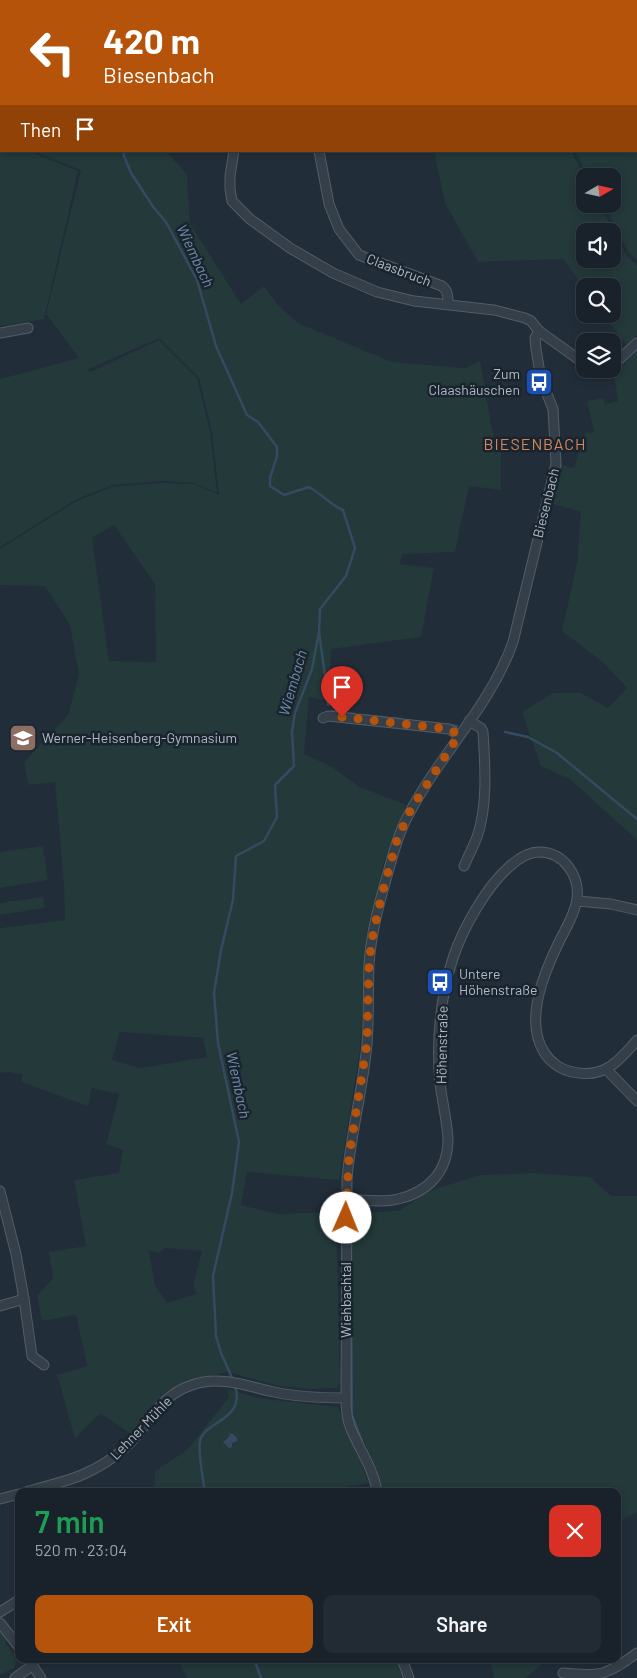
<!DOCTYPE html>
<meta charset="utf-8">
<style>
body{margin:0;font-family:Barlow,sans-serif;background:#222a33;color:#f1f3f6;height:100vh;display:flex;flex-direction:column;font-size:19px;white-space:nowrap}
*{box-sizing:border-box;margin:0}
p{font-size:16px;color:#9fa4a9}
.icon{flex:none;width:28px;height:28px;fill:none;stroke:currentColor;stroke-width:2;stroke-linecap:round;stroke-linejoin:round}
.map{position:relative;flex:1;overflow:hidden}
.drawer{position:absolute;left:15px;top:1488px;width:606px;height:175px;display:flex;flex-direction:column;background:#19222b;border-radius:10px;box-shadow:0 2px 8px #0003,0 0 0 1px #373f47}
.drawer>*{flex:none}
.guide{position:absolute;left:0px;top:0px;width:638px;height:152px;box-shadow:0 2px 8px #0003,0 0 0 1px #373f47;background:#b45309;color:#fff;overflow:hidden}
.needle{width:32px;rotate:81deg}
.fabs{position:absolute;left:576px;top:168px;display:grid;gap:10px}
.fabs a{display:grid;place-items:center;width:45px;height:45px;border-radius:10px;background:#19222b;box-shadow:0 2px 8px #0003,0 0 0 1px #373f47;font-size:25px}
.pin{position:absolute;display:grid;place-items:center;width:42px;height:42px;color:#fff;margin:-51px -21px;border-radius:50% 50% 50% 0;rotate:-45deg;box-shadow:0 0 5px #0007}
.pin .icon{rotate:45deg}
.me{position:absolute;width:55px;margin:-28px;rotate:1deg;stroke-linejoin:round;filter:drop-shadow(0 0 4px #0008)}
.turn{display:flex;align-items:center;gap:18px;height:105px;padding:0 20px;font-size:22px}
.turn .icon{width:65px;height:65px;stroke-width:2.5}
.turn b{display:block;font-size:35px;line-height:42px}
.then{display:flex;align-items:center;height:48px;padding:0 20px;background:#0003;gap:10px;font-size:19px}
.round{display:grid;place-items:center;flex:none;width:52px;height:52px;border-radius:10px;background:#222a33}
.summary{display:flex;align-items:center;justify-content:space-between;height:85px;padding:0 20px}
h1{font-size:30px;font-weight:600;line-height:38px;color:#1e9e55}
.primary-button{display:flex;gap:10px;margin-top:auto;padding:10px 20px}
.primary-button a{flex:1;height:58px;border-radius:10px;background:#b45309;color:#fff;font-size:20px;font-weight:600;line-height:58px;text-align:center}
.primary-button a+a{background:#222a33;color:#f1f3f6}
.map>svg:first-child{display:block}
.green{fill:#23393a;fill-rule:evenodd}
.water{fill:#354a60}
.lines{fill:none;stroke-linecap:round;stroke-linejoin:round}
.stream{stroke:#354a60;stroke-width:2.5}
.street-casing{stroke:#535d67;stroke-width:11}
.street{stroke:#353f49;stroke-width:9}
.route{stroke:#b45309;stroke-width:9;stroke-dasharray:0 16.2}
.labels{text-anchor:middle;stroke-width:5;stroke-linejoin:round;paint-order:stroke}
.street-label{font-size:14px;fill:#b0bac6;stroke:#1a242e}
.poi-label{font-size:14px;fill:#b0bac6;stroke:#1a242e;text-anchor:start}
.water-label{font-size:15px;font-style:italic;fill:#708daa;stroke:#1a242e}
.quarter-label{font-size:16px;letter-spacing:1px;fill:#d3875d;stroke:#1a242e}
</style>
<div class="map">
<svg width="637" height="1678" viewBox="0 0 637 1678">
<rect width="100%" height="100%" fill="#212d39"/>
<!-- green -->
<g class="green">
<path d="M74 0H180V1H73Z"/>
<path d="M390 0H637V110L636 1H389Z"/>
<path d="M636 118 637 119V260L628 252 603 204H612V176H588L575 151H636Z"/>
<path d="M1 119V151H28L78 171 44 319 0 326V120Z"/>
<path d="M33 151H166L187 174 190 224 241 304 264 286 279 306 298 323 392 362 465 368 480 361 496 452 501 451V490L469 486 455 552 402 554 400 564 434 568 421 637 331 649 329 701 309 697 304 754 332 767 360 787 406 805 383 865 367 931 360 1050 339 1180 247 1172 241 1205 278 1214 336 1212 340 1383 337 1388 308 1389 280 1386 227 1372 199 1378 169 1390 131 1434 100 1413 75 1439 57 1375 87 1366 76 1315 42 1321 37 1296 53 1278 49 1252 86 1246 74 1180 119 1173 123 1150 106 1144 119 1094 92 1088 88 1106 21 1082 23 1075 10 1072 0 1073V928L65 920 64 886 55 782 28 785 24 762 68 715 79 675 70 625 45 586 0 585V549L75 502 112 487 162 483 194 484 219 495 212 432 199 378 159 338 89 369H87L90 372 159 340 197 378 210 432 217 493 194 483 162 481 112 485 75 500 0 547V379L79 358 46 314 81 170ZM114 525 155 584 156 662 109 661 92 538ZM120 1032 203 1038 207 1057 140 1068 112 1060ZM165 1248 202 1251 193 1285 196 1294 167 1303 155 1285 149 1251 159 1253Z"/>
<path d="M434 151H571L585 177V204H599L627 256 637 265V335L627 346 603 314H612V286H585V289L563 259 478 262 445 203ZM585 231H612V259H585Z"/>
<path d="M637 351V840L571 780 541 766 522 712 553 693H581L608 708 627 688 605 664 562 631 577 563 581 512 550 503 560 464 574 468 585 433 594 432 587 401 603 398 605 404 618 401 614 374Z"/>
<path d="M43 846 48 880 0 888V852Z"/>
<path d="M43 897 45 908 0 915V903Z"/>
<path d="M534 1173 590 1177 611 1196H637V1512L618 1522V1491H380L377 1469 355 1422 353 1408V1369L351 1368 348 1214 351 1211 383 1212 400 1210 432 1190 480 1175Z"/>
<path d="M228 1389 257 1398 338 1407 369 1483 323 1491H154L155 1471 187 1450 229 1397Z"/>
<path d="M0 1632 7 1640 5 1645 9 1647 16 1660 15 1667 0 1675Z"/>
<path d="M178 1659H396L403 1678H187Z"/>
<path d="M490 1659H549L525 1678H494Z"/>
</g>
<!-- water -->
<path class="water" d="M230 1433 233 1434 237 1438V1441L232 1443V1447L229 1448 223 1442 228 1438Z"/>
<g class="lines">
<!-- stream -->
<g class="stream">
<path d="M136 1V0"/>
<path d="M123 151 124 156 131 173 154 208 166 222 197 280 216 346 247 415 258 422 277 447V456L270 478V486L284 495 309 487C322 494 330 505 343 510L355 548 346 576 320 609 319 632 312 669 295 713 292 732 294 766 275 785 277 817 264 841 236 856 233 900 221 950 214 993 218 1043 239 1142 232 1193 213 1276 216 1336 221 1353 233 1380"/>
<path d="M319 632 326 683 328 705"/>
<path d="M332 711 339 712"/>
<path d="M346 713 354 714"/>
<path d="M361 715 371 716"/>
<path d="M374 716 388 718"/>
<path d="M391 718 401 719"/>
<path d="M448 725 457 726"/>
<path d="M505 732 528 737 557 753 637 819"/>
<path d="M351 1294 352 1415 362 1441"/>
<path d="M205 1491C203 1481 198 1450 200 1441 205 1420 246 1421 235 1385"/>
<path d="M254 1659 261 1678"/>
</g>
<!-- street casing -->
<g class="street-casing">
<g id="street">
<path d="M33 0 34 1"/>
<path d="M264 1 265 0"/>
<path d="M284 1 285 0"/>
<path d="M293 1V0"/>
<path d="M234 151 230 176V189L232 201 250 219 290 248 333 273 377 292 414 301 494 310 525 318 531 321 539 331 585 364"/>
<path d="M319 151 329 204 339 229 359 255 442 286C448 291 448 296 448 304"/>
<path d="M0 333 28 328"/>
<path d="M612 366 637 343"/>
<path d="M593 369 600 370 609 369"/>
<path d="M323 718 328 716 449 729 459 735"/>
<path d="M464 866C468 857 473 847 477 837 488 806 485 764 483 732L481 728 469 721"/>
<path d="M577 901 611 904 637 910"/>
<path d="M606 1069 637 1101"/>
<path d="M0 1191 16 1254 24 1299 32 1356 44 1365"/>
<path d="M346 1199C363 1200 382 1203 398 1199 429 1192 448 1171 448 1139 447 1120 442 1101 440 1083 436 1040 440 999 453 958 463 928 486 887 510 866 518 859 528 852 539 852 564 852 580 876 577 899 575 914 566 928 560 940 544 972 524 1020 544 1052 550 1062 561 1070 573 1072 604 1079 619 1061 637 1040"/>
<path d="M0 1306 24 1299"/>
<path d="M28 1491C67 1481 95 1475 127 1446 150 1425 158 1396 192 1385 219 1375 247 1386 274 1392 297 1397 322 1398 346 1398"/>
<path d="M377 1491C373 1468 360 1450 351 1429 347 1420 346 1409 346 1398L347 1178C351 1133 363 1089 367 1044 369 1018 368 991 369 965 371 932 380 900 389 869 393 854 397 840 403 826 433 761 489 710 513 642L556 464 553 409 541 379 536 349 535 338 539 331"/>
<path d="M0 1499 19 1494"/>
<path d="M0 1612 19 1600"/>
<path d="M0 1623 19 1647"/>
<path d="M28 1659 41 1678"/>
<path d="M402 1659 409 1678"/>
<path d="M563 1673C600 1677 608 1675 637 1653"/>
<path d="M15 1678 33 1665"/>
</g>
</g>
<!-- street -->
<use href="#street" class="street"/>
</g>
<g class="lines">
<!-- route -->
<path class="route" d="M342 717 449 729 459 735 411 809 397 840 382 894 372 939 369 964 367 1043 349 1157 346 1218"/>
</g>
<!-- icons -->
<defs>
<g id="bus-square" transform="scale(1.4375)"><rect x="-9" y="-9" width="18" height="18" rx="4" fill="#1a4fb4" stroke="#1a242e"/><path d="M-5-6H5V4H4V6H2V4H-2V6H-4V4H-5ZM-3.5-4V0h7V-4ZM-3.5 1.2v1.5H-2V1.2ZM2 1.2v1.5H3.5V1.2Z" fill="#fff"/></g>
<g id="school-square" transform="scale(1.4375)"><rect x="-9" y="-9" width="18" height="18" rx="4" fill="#8d6e63" stroke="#1a242e"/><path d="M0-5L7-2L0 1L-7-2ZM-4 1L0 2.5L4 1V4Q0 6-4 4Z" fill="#fff"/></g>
</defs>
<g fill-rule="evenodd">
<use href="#bus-square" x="539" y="382"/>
<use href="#school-square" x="23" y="738"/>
<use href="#bus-square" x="440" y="982"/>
</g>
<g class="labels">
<!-- street labels -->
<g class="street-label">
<text transform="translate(399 270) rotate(21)" y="5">Claasbruch</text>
<text transform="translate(546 503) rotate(-76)" y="5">Biesenbach</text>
<text transform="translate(442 1045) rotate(-89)" y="5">Höhenstraße</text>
<text transform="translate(346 1300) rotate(-90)" y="5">Wiehbachtal</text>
<text transform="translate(141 1428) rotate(-46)" y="5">Lehner Mühle</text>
</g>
<!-- poi labels -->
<g class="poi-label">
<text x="520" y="379" text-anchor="end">Zum<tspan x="520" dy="16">Claashäuschen</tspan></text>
<text x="42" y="743">Werner-Heisenberg-Gymnasium</text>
<text x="459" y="979">Untere<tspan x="459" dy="16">Höhenstraße</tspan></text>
</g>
<!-- water labels -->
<g class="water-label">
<text transform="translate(195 256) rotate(65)" y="5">Wiembach</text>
<text transform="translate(293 683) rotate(-74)" y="5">Wiembach</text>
<text transform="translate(238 1085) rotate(78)" y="5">Wiembach</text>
</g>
<!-- quarter labels -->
<g class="quarter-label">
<text x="535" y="450">BIESENBACH</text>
</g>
</g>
</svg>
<div class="fabs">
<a><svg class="needle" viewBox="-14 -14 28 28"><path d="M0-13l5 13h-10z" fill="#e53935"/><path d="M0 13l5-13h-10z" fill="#9fa4a9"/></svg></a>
<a><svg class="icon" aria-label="sound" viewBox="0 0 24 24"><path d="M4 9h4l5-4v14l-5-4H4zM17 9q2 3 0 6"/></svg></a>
<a><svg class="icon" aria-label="search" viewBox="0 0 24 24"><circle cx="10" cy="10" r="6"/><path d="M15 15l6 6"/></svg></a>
<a><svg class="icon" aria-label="layers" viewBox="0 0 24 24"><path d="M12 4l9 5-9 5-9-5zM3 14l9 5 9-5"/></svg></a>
</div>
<div class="pin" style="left:342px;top:717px;background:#d93025"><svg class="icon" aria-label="arrive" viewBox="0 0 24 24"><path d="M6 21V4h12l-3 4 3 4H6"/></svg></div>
<svg class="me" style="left:346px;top:1218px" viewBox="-20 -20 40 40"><circle r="19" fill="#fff"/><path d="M0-13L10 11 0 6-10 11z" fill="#b45309"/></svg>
<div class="guide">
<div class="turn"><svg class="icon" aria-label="left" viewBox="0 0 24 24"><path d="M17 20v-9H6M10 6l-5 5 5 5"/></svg><div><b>420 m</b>Biesenbach</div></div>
<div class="then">Then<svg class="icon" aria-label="arrive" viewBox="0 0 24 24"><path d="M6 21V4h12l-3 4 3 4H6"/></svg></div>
</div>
<section class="drawer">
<div class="summary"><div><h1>7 min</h1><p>520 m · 23:04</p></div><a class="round" style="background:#d93025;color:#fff"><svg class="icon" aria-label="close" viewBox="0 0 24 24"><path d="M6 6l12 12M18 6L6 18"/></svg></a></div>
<div class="primary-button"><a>Exit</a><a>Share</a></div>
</section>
</div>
